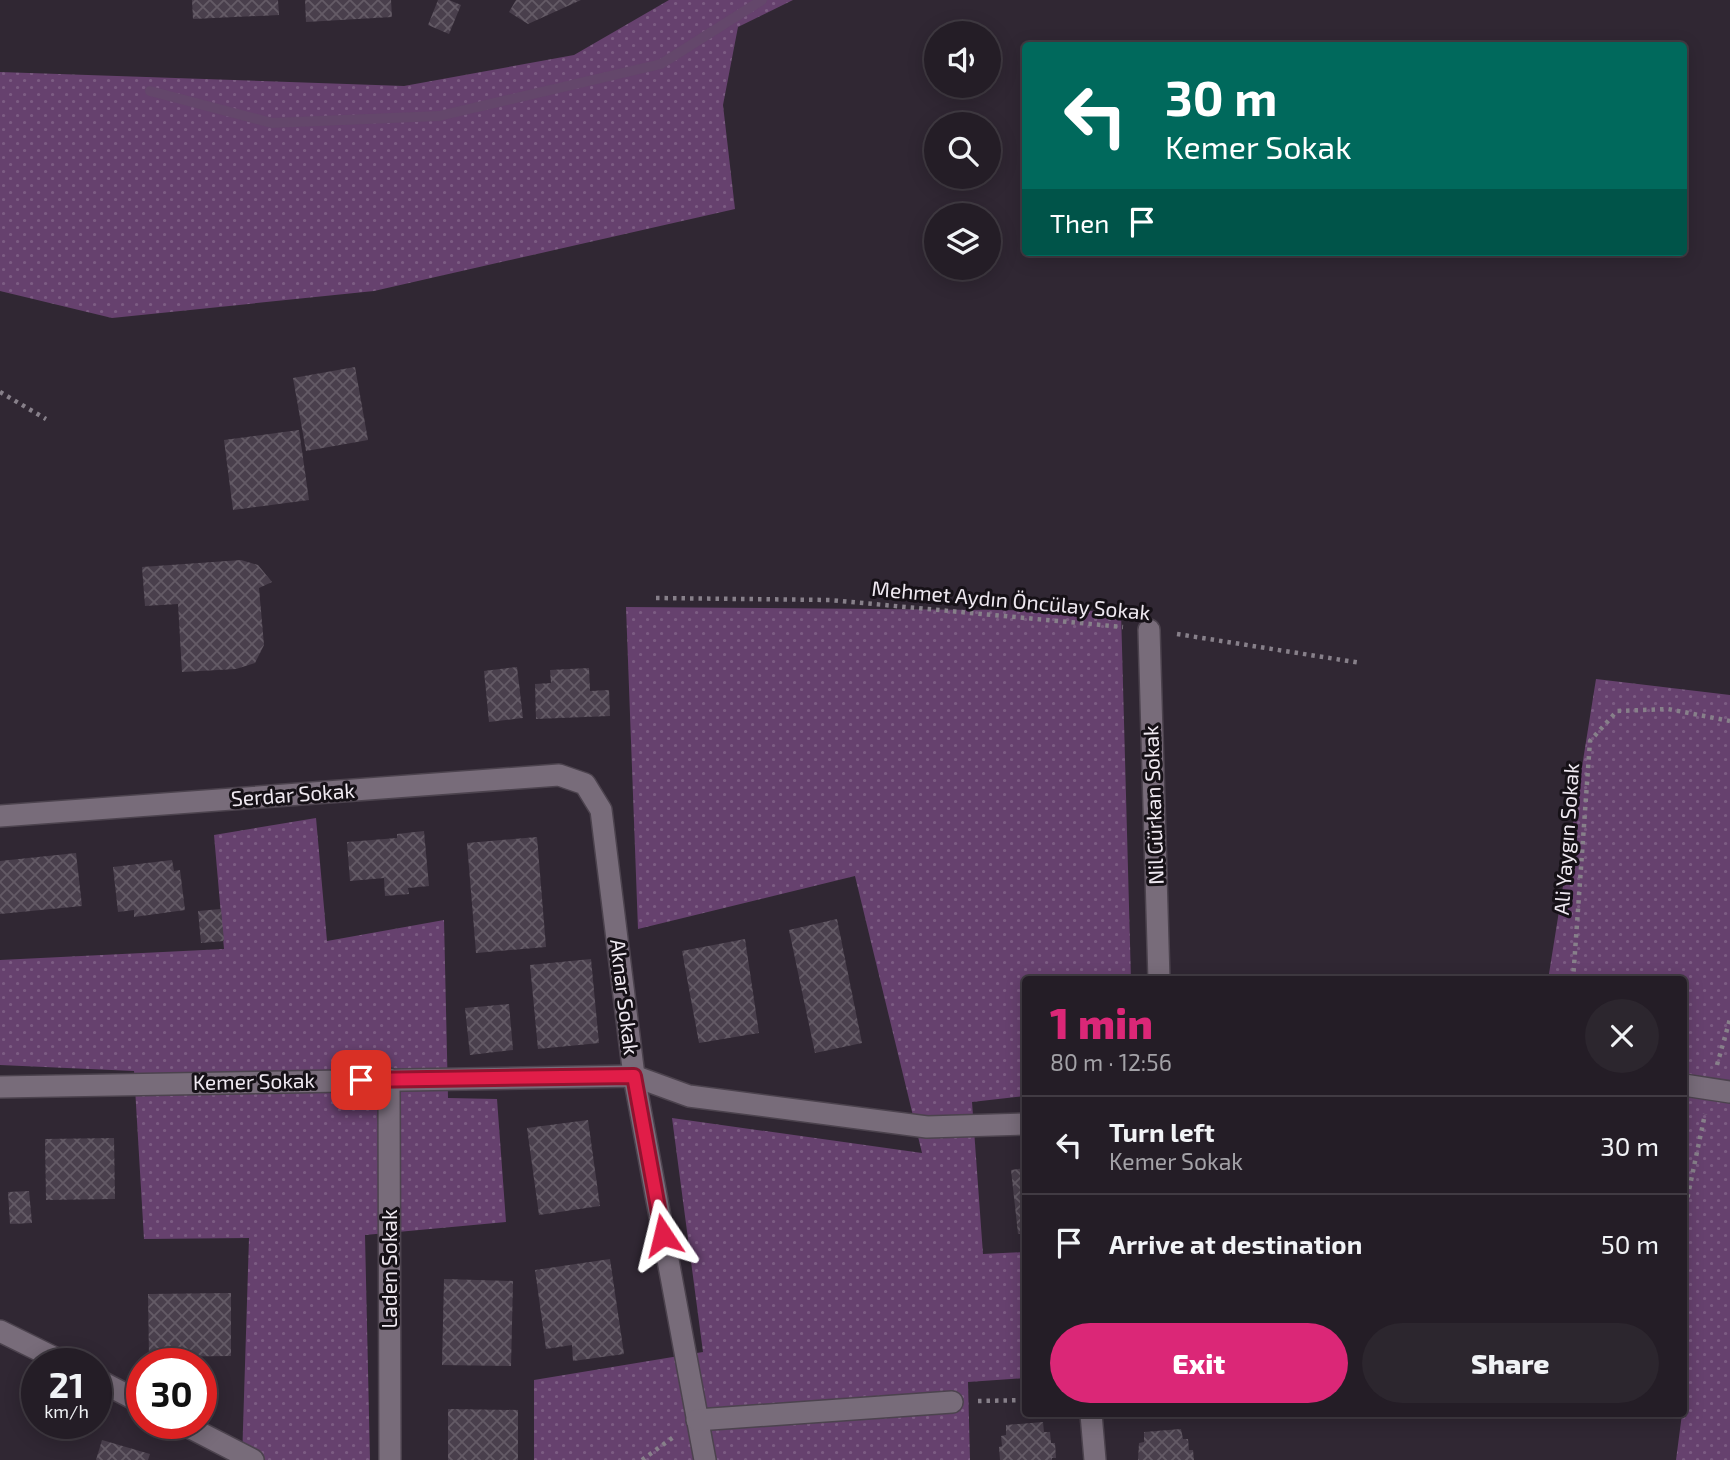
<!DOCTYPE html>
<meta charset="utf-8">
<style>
body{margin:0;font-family:"Exo 2",sans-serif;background:#2c262e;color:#f1f3f6;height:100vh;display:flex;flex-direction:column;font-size:26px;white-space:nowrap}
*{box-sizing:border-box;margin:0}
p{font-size:23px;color:#a3a2a7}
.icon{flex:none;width:38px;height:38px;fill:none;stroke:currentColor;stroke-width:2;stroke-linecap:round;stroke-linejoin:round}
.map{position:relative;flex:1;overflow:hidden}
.side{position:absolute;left:1022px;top:976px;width:665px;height:441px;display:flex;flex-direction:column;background:#241d26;border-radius:7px;box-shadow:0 4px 18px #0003,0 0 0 2px #413b43}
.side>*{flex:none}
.hud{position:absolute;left:1022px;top:42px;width:665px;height:214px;border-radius:7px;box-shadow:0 4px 18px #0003,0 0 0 2px #413b43;background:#00695c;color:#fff;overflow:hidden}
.buttons{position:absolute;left:924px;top:21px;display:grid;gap:14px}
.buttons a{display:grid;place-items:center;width:77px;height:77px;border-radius:50%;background:#241d26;box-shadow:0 4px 18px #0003,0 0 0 2px #413b43;font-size:35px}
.speed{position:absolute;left:21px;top:1348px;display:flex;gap:14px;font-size:35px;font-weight:700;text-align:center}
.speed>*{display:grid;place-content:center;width:91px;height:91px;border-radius:50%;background:#241d26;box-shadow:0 4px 18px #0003,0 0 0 2px #413b43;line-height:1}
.speed small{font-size:18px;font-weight:400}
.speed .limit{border:10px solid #d22;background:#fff;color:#111}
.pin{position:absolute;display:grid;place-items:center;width:60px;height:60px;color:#fff;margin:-30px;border-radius:14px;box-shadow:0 4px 10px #0006}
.me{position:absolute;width:77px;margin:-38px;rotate:350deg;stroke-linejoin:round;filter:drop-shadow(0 0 5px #0008)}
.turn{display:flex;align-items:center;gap:24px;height:147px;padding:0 28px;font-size:32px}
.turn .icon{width:91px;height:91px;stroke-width:2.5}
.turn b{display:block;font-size:49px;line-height:60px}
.then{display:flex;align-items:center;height:66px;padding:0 28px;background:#0003;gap:14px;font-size:26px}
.round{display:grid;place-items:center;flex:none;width:74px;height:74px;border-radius:37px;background:#2c262e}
.overview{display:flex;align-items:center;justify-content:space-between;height:119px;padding:0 28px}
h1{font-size:42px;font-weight:800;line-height:52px;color:#db2777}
.button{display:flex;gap:14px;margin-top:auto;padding:14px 28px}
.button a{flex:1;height:80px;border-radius:42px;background:#db2777;color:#fff;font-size:28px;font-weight:800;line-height:80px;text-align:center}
.button a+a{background:#2c262e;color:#f1f3f6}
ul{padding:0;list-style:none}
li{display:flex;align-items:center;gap:21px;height:98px;padding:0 28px;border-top:2px solid #413b43}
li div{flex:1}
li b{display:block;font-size:26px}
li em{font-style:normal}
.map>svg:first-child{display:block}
.grass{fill:url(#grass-dots)}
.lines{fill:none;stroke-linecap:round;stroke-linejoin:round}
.stream{stroke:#64476b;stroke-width:10}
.building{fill:url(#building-cross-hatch)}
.minor-casing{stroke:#4c434e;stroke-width:24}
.path{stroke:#87808a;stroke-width:4.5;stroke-dasharray:3.5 5;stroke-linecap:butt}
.minor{stroke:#786c7a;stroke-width:21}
.route-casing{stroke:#92132f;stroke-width:18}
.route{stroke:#e11d48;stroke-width:12}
.labels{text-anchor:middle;stroke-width:6;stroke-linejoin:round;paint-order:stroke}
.street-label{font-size:21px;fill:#efe9f1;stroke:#161117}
</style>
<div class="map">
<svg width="1730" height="1460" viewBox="0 0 1730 1460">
<defs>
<pattern id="grass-dots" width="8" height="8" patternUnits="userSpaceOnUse" patternTransform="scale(1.75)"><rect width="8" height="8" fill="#66416e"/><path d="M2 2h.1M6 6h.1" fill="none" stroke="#7c5c83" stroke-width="1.8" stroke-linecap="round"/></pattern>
<pattern id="building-cross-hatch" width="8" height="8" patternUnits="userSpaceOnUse" patternTransform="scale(1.75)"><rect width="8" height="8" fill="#493f4c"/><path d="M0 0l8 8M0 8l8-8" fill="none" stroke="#645b66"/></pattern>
</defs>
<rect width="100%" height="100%" fill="#302733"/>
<!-- grass -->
<g class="grass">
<path d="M669 0H793L738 27 723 105 735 209 374 291 112 318 0 291V72L404 86 574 55Z"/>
<path d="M626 607 1121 611 1131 980H1026L1025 1096 972 1102 983 1254 1025 1252 1026 1378 968 1382 970 1460H534V1380L703 1352 672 1118 922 1153 855 876 638 929Z"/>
<path d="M1596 679 1730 695V1460H1676L1682 1414H1684L1687 1360 1688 1057 1684 1056V980H1548Z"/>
<path d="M316 818 327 941 444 920 448 1098 497 1099 506 1222 365 1235 370 1460H242L249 1238 144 1239 134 1071 0 1065V960L224 949 214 835Z"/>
</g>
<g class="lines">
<!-- stream -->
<path class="stream" d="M150 91 272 123 439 116 661 64 762 0"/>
</g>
<!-- building -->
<g class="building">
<path d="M192 0H278L279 15 193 19Z"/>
<path d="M305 0H391L392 17 306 22Z"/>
<path d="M438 0H449L461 5 449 34 428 25Z"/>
<path d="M516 0H581L528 24 509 12Z"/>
<path d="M355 367 368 440 306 451 293 378Z"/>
<path d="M299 430 309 500 233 510 224 440Z"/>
<path d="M241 560 258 565 272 582 259 588 264 645 255 663 236 669 182 672 178 604 145 606 142 567Z"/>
<path d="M517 667 523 718 489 722 484 671Z"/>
<path d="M589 668 590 691 609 690 610 716 536 719 535 684 551 683 550 670Z"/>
<path d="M424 831 429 886 408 888 409 894 385 896 384 878 350 881 347 842 397 838V834Z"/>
<path d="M537 837 546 947 476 953 467 843Z"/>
<path d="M76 853 82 906 0 914V861Z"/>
<path d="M172 860 174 871 180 870 185 910 134 917V910L118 912 113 867Z"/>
<path d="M221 909 224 941 201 943 198 911Z"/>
<path d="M837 919 862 1043 815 1053 789 930Z"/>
<path d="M745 939 759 1033 699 1043 682 951Z"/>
<path d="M591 959 599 1043 538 1049 530 965Z"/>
<path d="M509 1004 513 1050 470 1055 465 1008Z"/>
<path d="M588 1120 600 1206 539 1215 527 1128Z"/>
<path d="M114 1138 115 1199 46 1200 45 1139Z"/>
<path d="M1026 1168V1233L1018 1234 1011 1170Z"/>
<path d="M29 1191 32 1223 10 1224 8 1192Z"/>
<path d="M610 1259 624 1354 573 1361 572 1345 546 1349 535 1270Z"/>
<path d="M444 1279 513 1281 511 1366 442 1365Z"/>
<path d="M231 1293V1356L149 1357 148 1294Z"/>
<path d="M448 1409 518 1410V1460H448Z"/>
<path d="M1043 1422 1044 1432H1050L1051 1443H1055L1056 1458H1052V1460H1000L999 1447 1002 1446 1001 1436 1006 1435V1425Z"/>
<path d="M1181 1429 1183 1439H1188L1189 1450H1193L1194 1460H1138L1139 1443 1144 1442V1432Z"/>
<path d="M102 1440 150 1454 148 1460H96Z"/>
</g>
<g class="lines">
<!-- minor casing -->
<g class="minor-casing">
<g id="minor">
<path d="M1149 630 1159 980"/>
<path d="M0 816 559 775 585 784 601 810 634 1076 705 1460"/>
<path d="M389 1079 390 1460"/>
<path d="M1684 1085 1730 1092"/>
<path d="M0 1087 634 1076 689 1096 927 1127 1026 1124"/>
<path d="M0 1331 65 1363"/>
<path d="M96 1379 142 1403"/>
<path d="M1091 1414 1095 1460"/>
<path d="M697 1420 952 1402"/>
<path d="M181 1423 253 1460"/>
</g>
</g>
<!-- path -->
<g class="path">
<path d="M0 392 46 419"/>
<path d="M656 598 830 600 1123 627"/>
<path d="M1177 634 1361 663"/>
<path d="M1573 980 1590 741 1617 711 1668 709 1730 721"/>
<path d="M1717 1065 1730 1019"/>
<path d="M1684 1214 1705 1114"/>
<path d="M978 1401 1026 1400"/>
<path d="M642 1460 675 1436"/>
</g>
<!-- minor -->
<use href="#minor" class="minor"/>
</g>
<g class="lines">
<!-- route casing -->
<g class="route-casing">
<path id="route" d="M361 1080 634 1076 663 1235"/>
</g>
<!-- route -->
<use href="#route" class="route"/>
</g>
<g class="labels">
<!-- street labels -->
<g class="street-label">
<text transform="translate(1011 601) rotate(5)" y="7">Mehmet Aydın Öncülay Sokak</text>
<text transform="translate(293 795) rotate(-4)" y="7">Serdar Sokak</text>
<text transform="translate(1154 805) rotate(-92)" y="7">Nil Gürkan Sokak</text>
<text transform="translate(1567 839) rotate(-86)" y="7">Ali Yaygın Sokak</text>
<text transform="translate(624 997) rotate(83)" y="7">Aknar Sokak</text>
<text transform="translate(254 1082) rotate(-1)" y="7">Kemer Sokak</text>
<text transform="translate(390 1269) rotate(-90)" y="7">Laden Sokak</text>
</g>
</g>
</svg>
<div class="buttons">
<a><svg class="icon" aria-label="sound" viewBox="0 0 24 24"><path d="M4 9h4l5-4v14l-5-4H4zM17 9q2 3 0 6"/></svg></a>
<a><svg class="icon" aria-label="search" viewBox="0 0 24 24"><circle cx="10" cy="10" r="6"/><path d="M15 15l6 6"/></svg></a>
<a><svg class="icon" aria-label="layers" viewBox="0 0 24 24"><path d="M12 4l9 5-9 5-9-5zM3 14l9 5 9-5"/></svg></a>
</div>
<div class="speed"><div>21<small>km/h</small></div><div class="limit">30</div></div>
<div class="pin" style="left:361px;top:1080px;background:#d93025"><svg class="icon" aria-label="arrive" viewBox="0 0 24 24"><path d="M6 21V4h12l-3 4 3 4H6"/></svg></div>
<svg class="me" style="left:663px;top:1235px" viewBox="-20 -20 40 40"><path d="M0-17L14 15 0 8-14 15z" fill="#e11d48" stroke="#fff" stroke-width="4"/></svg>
<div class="hud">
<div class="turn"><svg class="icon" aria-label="left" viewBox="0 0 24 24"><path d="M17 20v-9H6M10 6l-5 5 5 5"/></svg><div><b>30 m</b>Kemer Sokak</div></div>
<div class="then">Then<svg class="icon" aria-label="arrive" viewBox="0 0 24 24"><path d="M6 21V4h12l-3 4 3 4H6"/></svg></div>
</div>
<section class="side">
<div class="overview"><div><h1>1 min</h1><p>80 m · 12:56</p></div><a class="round"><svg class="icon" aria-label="close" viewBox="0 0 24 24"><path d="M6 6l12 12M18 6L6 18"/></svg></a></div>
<ul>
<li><svg class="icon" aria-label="left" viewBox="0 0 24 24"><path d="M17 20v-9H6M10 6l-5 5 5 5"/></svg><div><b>Turn left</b><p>Kemer Sokak</p></div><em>30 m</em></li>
<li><svg class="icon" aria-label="arrive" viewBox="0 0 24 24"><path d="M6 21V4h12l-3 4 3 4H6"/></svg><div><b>Arrive at destination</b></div><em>50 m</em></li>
</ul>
<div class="button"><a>Exit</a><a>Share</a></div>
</section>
</div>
